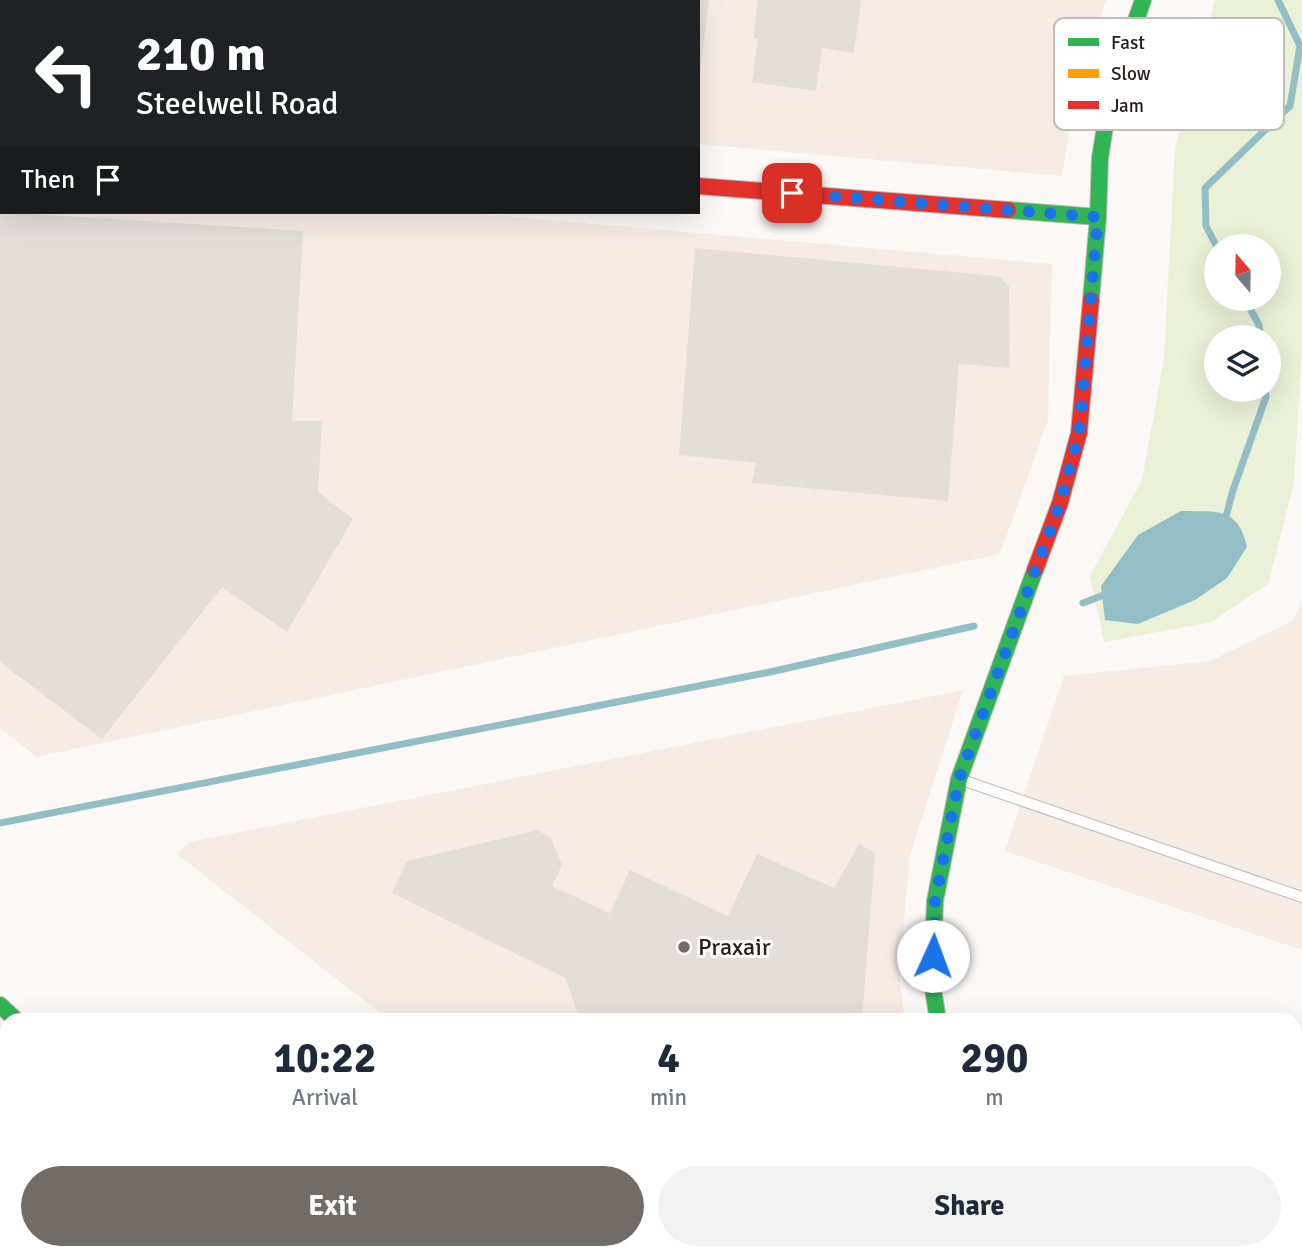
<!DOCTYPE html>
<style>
body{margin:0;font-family:Signika,sans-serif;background:#f2f2f3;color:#1f2937;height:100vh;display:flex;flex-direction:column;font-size:26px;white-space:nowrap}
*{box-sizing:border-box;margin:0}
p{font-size:23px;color:#747a83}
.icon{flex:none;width:38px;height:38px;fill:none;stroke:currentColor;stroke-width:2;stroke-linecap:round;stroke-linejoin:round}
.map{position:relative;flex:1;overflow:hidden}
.panel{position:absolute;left:0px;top:1013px;width:1302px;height:247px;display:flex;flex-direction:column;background:#fff;border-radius:21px 21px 0 0;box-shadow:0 7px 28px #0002}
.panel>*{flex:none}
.banner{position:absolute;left:0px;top:0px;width:700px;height:214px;box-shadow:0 7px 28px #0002;background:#202124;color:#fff;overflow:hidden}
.needle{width:46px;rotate:340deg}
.buttons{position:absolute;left:1204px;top:234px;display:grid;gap:14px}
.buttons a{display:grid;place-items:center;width:77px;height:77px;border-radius:50%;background:#fff;box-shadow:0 7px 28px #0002;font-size:35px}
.pin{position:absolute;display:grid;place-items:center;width:60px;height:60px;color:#fff;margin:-30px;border-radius:14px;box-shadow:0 4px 10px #0006}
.me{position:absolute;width:77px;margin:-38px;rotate:2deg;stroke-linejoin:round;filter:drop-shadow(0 0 5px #0008)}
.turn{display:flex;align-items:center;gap:24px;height:147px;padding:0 21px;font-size:32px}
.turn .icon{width:91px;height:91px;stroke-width:2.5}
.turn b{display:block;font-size:49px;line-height:60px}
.then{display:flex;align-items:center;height:66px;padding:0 21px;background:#0003;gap:14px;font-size:26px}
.eta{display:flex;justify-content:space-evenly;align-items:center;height:119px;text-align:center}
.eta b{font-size:42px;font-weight:700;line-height:49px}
.primary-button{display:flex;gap:14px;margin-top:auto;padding:14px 21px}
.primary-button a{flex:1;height:80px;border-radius:42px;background:#726c69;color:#fff;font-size:28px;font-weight:700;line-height:80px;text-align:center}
.primary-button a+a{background:#f2f2f3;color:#1f2937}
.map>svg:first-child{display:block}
.built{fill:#f7ebe5}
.green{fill:#eaf1d7;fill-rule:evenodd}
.water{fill:#93bec6}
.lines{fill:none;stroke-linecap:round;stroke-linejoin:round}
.stream{stroke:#93bec6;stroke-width:7}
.building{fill:#e4dedb}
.lane-casing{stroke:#beb9b6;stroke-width:12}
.street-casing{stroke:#beb9b6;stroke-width:24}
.fast-casing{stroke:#beb9b6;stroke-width:18}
.slow-casing{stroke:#beb9b6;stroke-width:18}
.jam-casing{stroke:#beb9b6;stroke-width:18}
.lane{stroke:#fefefe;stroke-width:10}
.street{stroke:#fefefe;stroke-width:23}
.fast{stroke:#30b455;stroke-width:16}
.slow{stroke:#ff9f0a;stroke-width:16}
.jam{stroke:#e5322d;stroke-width:16}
.route{stroke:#1a73e8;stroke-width:12;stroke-dasharray:0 21.6}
.poi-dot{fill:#726c69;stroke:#fff;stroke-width:2.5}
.labels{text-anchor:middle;stroke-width:6;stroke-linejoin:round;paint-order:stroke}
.poi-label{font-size:24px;fill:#29201d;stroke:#fff;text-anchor:start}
.key{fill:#fff;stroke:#bfbcbb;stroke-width:2}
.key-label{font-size:19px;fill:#29201d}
</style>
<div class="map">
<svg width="1302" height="1259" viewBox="0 0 1302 1259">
<rect width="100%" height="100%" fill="#fbf8f6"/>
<!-- built -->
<g class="built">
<path d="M0 0H1106L1073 107 1062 176 698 144V2H2V81Z"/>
<path d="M0 172 2 212H458L1052 264 1048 420 1000 554 37 757 0 728Z"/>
<path d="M1302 598V950L1005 851 1064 676 1210 661 1294 620Z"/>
<path d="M963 690 910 855 899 973 905 1020H389L177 854 189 842Z"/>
<path d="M687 1253H982L986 1259H695Z"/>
</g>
<!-- green -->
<path class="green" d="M1215 0H1302V349L1294 483 1268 584 1211 622 1104 642 1090 576 1142 480 1164 359 1175 148ZM1216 247H1269V299H1216ZM1216 338H1269V390H1216Z"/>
<!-- water -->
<path class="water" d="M1181 511C1216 512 1238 506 1247 547L1227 578 1195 600 1138 624 1105 620 1101 586 1138 535Z"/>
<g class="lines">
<!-- stream -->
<g class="stream">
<path d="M1217 247 1206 226 1205 188 1290 106 1300 46 1278 0"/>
<path d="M1245 299 1259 325 1260 338"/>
<path d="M1224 524 1233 490 1266 397 1265 390"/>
<path d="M1083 603 1109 593"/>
<path d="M0 823 770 672 974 626"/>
</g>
</g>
<!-- building -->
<g class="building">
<path d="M698 0H709L700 73H698Z"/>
<path d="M758 0H861L854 53 822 48 816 91 752 82 758 39 753 38Z"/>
<path d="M0 212 303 231 292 421H322L318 492 353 519 287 632 222 587 102 739 0 662Z"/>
<path d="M695 248 987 275 1000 277 1009 286 1010 368 959 364 948 501 752 483 756 463 679 455Z"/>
<path d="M538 830 551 838 562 865 552 886 610 913 630 870 728 916 757 854 834 888 859 844 875 853 862 1020H580L565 978 392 893 407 861Z"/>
</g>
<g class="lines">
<!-- lane casing -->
<g class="lane-casing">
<path id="lane" d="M962 780 1302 897"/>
</g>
<!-- street casing -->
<g class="street-casing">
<g id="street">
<path d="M0 129H2"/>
<path d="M1040 1253 1044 1259"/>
</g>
</g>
<!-- fast casing -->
<g class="fast-casing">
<g id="fast">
<path d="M1008 210 1098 217"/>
<path d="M1091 300 1098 217 1100 158 1110 95 1143 0"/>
<path d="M0 1005 16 1020"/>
<path d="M938 1020 932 983 935 901 959 779 1035 570"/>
<path d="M0 1207 7 1214"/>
<path d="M43 1253 49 1259"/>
</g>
</g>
<!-- slow casing -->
<g class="slow-casing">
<path id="slow" d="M258 1253 265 1259"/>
</g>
<!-- jam casing -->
<g class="jam-casing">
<g id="jam">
<path d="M698 186 1008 210"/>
<path d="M1035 570 1060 503 1079 433 1091 300"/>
</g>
</g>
<!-- lane -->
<use href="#lane" class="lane"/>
<!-- street -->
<use href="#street" class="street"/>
<!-- fast -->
<use href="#fast" class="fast"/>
<!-- slow -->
<use href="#slow" class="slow"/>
<!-- jam -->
<use href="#jam" class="jam"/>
</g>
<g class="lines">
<!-- route -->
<path class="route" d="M792 193 1098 217 1079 433 1060 503 959 779 935 901 933 956"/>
</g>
<!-- markers -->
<circle class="poi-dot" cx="684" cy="947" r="7"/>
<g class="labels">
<!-- poi labels -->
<g class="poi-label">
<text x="698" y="955">Praxair</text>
</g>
</g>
<!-- legend -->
<rect x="1054" y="18" width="230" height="112" rx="10" class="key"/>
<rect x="1068" y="38" width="31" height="8" fill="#30b455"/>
<rect x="1068" y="69" width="31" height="9" fill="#ff9f0a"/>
<rect x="1068" y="101" width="31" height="8" fill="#e5322d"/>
<g class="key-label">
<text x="1111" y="49">Fast</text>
<text x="1111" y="80">Slow</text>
<text x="1111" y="112">Jam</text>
</g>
</svg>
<div class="buttons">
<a><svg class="needle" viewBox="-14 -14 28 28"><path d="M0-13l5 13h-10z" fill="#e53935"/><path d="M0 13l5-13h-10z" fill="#747a83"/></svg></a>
<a><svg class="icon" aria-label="layers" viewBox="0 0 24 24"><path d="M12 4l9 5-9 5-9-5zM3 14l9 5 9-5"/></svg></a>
</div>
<div class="pin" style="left:792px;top:193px;background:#d93025"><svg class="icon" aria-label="arrive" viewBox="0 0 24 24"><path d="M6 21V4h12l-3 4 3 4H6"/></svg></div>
<svg class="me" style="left:933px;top:956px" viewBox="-20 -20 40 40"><circle r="19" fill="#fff"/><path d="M0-13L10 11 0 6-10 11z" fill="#1a73e8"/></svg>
<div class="banner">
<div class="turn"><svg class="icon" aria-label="left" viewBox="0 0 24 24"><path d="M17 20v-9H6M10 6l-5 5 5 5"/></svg><div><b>210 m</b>Steelwell Road</div></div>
<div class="then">Then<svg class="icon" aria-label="arrive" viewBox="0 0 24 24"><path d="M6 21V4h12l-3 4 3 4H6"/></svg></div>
</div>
<section class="panel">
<div class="eta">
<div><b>10:22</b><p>Arrival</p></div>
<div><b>4</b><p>min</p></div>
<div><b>290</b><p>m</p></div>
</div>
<div class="primary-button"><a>Exit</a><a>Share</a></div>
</section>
</div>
